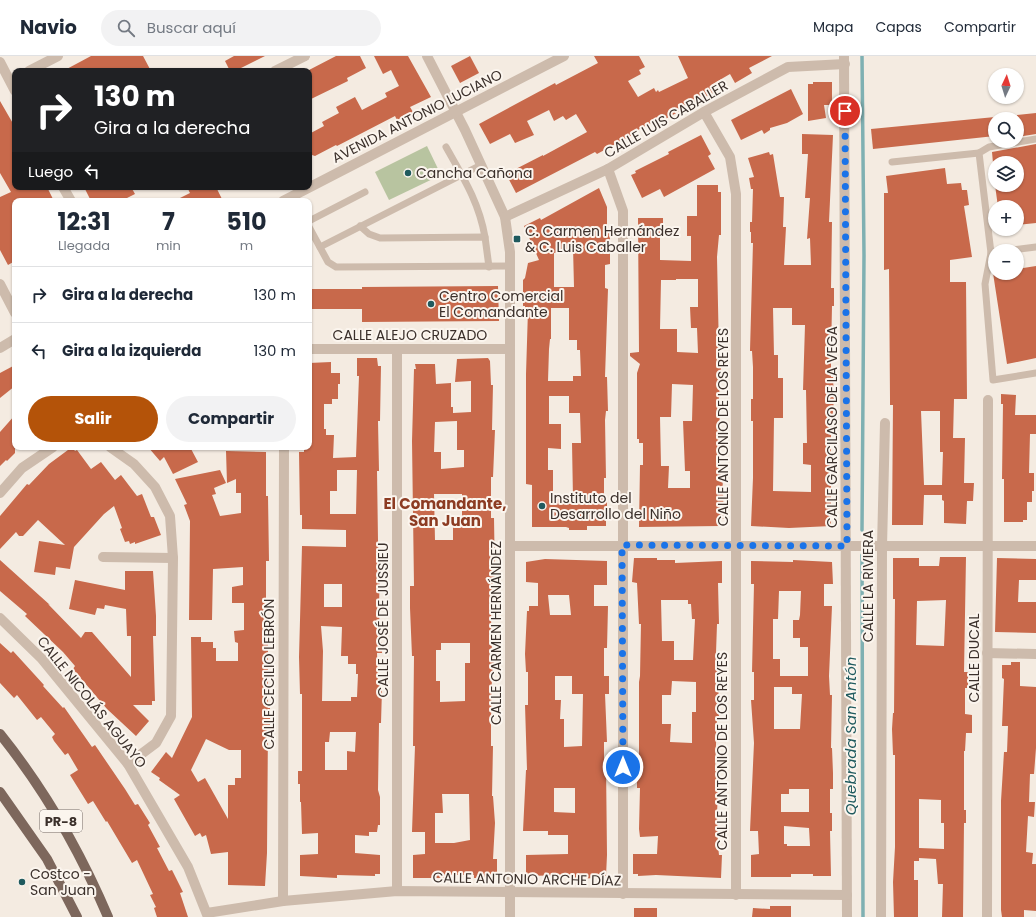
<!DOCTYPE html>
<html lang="es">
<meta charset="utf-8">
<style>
body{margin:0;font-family:Poppins,sans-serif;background:#f2f2f3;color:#1f2937;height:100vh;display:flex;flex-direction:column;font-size:15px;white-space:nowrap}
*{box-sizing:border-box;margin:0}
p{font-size:13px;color:#747a83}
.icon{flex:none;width:22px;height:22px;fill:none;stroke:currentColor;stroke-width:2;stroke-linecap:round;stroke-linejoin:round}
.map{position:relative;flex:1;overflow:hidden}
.panel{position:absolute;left:12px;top:142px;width:300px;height:252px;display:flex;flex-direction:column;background:#fff;border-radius:8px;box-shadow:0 1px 3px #0004}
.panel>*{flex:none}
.top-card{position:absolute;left:12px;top:12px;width:300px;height:122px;border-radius:8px;box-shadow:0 1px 3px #0004;background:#202124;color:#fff;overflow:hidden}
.needle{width:26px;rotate:4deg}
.fabs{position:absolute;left:988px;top:12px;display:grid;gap:8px}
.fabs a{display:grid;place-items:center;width:36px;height:36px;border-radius:50%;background:#fff;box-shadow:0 1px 3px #0004;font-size:20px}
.pin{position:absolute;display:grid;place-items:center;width:34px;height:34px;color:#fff;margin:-17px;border:2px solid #fff;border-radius:50%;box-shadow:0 1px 4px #0007}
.me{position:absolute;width:44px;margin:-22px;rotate:0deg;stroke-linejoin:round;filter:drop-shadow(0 0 3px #0008)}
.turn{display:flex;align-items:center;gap:14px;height:84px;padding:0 16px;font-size:18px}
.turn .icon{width:52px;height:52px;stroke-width:2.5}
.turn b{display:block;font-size:28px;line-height:34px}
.then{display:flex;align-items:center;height:38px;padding:0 16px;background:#0003;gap:8px;font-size:15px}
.eta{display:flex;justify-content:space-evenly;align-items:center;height:68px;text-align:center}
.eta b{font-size:24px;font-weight:700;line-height:28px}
.cta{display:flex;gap:8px;margin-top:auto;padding:8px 16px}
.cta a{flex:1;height:46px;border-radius:24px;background:#b45309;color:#fff;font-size:16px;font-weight:700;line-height:46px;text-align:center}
.cta a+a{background:#f2f2f3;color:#1f2937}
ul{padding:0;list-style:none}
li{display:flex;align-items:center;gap:12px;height:56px;padding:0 16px;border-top:1px solid #e0e1e3}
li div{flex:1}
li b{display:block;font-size:15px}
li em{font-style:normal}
header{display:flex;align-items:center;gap:24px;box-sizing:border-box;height:56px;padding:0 20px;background:#fff;border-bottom:1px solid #e0e1e3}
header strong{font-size:19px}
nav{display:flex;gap:22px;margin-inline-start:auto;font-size:14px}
.search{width:280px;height:36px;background:#f2f2f3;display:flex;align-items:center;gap:10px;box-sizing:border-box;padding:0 14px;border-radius:22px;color:#747a83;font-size:15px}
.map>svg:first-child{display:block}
.pitch{fill:#b8c4a0}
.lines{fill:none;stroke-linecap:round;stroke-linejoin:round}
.stream{stroke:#7fb0b2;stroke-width:3.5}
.building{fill:#c8694b;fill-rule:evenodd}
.service{stroke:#cdbbac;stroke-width:7}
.minor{stroke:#cdbbac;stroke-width:10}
.tertiary{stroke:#cdbbac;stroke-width:10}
.primary{stroke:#7d675c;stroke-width:10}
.route{stroke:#1a73e8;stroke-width:7;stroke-dasharray:0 12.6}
.poi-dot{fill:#1f5a5e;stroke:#fbf5ee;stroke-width:1.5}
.labels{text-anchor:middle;stroke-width:4;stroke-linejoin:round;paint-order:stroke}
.shield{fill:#fbf5ee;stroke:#756b66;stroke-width:1}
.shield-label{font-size:13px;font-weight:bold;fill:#3b302b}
.street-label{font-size:14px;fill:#3b302b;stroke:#fbf5ee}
.poi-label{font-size:14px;fill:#3b302b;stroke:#fbf5ee;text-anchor:start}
.neighbourhood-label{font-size:15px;font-weight:bold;fill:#8c3b22;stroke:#fbf5ee}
.water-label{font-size:15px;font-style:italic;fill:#1f5a5e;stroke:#fbf5ee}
</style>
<header>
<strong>Navio</strong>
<div class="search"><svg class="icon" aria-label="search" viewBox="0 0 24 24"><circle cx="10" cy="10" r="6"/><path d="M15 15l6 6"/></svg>Buscar aquí</div>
<nav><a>Mapa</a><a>Capas</a><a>Compartir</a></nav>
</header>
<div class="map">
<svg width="1036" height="861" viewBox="0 0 1036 861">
<rect width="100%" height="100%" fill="#f4ebe1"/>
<!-- pitch -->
<path class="pitch" d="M427 90 441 119 389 144 375 116Z"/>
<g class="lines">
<!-- stream -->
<g class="stream">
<path d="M862 0 864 199 862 474"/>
<path d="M862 499 863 861"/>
</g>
</g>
<!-- building -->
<g class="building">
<path d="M91 0H143L151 15H63Z"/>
<path d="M234 0H265L235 15H230L225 5Z"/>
<path d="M336 0H360L366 12 347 22 348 25 309 44V14Z"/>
<path d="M374 0H408L431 41 410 51 413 56 397 64 395 60 337 90 336 89 315 100 312 99 309 93V78L324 70 322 66 339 57 336 51 355 41 362 54 387 41 385 37 399 30 391 14 383 18Z"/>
<path d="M470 0 479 17 460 27 451 10Z"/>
<path d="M594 0H639L645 11 639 14 641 18 628 25 638 41 654 32 656 36 658 34 659 36 688 22 678 0H772L749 12 752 17 735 27 730 18 711 29 715 36 691 49 658 67 657 64 632 77V79L597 98 595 96 516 137 506 118 543 99V100L587 76 576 58 566 64 563 60 554 65 549 54 527 65 534 79 515 87 510 78 490 88 479 68 555 27 556 29 598 7Z"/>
<path d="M813 26H832V49H824L826 62 808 65V28H813Z"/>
<path d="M791 33 803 58 787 67 770 72V74L764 78 762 74 741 84 731 64Z"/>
<path d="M0 45 15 71V131H47L54 145H15V205L8 209 0 194V141L11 136 0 117Z"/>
<path d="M1036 57V78L1017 81V59Z"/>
<path d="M995 61V80L873 93 871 73Z"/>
<path d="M802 78 833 79 829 166H832L831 232H834V250H832L831 298V321H833L834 343 831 378V470L789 472 751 470 753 422V365H751V343H753V311L752 295H750L753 187H751V176H750V166H752L753 133H751L749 122 754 121 748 102 769 96 770 99 773 98 780 141H784L783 171H786L784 209H811L810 182 807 183 810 142H805L808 98H802ZM773 252H792V269H805L803 334H806L807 387H803V408L811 409V436L773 435 774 362H783V322H778V299H774Z"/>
<path d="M701 79 711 98 708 100 715 113 664 141 660 133 642 142 631 119 636 117 635 115 669 98 668 96Z"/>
<path d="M1036 88V167L1017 169V151H998L995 129H1017V107H993L992 96Z"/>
<path d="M945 112 947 128 961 127 962 134H967L969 149 964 150 972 201 950 204V226H966L967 343H954L953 382H965L964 427H974L973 445H967L966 468 944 467V445L942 444V439H924L923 469H892L893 349H890V343L889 213 884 214V137H888L886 120ZM921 355H940V396H943L942 429H924Z"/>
<path d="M697 129H718V136H721V179H719L717 201 719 297H722L719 342 720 377H718L719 409H722L724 463H721L720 470 639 471 640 409H643V387H639V383H637V317L640 308 630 300V297L639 296 638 162H663V181H660V204L691 205V180H687V160H697ZM676 223H698V251H690L691 272H697L698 297 677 296V273H660L661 224H676ZM672 328 693 329 692 365H683L685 415H690V432H668L669 410H661L660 361H671Z"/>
<path d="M84 131H131L135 138 121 145H91Z"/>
<path d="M187 131H216L223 145H174L190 137Z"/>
<path d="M599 132 607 151V175H610V208L605 209V232L608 233 605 321H607L608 355H606L605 364 606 422H604V446H607V453H611V463H606V470H587V474H569V472L566 471H532V429L526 428V318L528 254H525V250H523V224L525 222 528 207 539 204 524 170 540 162 541 164ZM573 191 574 231H554V197ZM551 252H569V284H577V294H580L581 320H573V325H548L549 293 550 283H551ZM549 340H569V357H580L581 387H572L573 443H553V414H548V392L561 393V368H549Z"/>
<path d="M1036 210V302L1007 308 993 217H1017V213Z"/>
<path d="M498 230 499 265 362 266V253H309V233H362V231Z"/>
<path d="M357 302H377L378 310H381L380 365H378L379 415H377L378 484 379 507H380L379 551 380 586H382V597H377L378 628H380L379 633H382L381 667H379L378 734 380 741V769H378L377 776H369V780L355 779V797L380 799V818H375V820L337 819V822L300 820V799L318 798V777L302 778 301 746H300V728H298V715H302V638H300L299 601 302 490 346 491V474L302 473V459H300L299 396H304V391H309V307L331 306V317H340V328H338V343H332V348H324V373H326V379H334L333 402 356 401 359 320H357ZM337 414H357L356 458H330V435H337ZM324 528H342V551H324ZM321 570 342 571 341 600H348V608H356V618H358L357 641H351V645H322L323 595ZM330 676H356L355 696 347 695V714H325V686H329Z"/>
<path d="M488 302 490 305 491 329H493L492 374H495L493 421H491V462H494L495 525H494L491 561 492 601H494V615L492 616 491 667V690H493L492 740H493L495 767 493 803H497V816H493V822H474V819H447V822H413V799L425 798V776H412L415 690H413L414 600H412L410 552V530H414L412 385 414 313H416L415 308H435L436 328 451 327V351H453V357L471 356V325L455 326 457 303ZM457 365V394H464V411L441 413V396H434L435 366ZM434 438H462V466H453V484H435ZM441 587H470V607H465V645L440 646V625H436V594H441ZM442 738H469L470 784 454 787H435V757H443Z"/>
<path d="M15 309V330L0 342V317Z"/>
<path d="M1001 338 1016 339 1015 359H1036V378H1030L1029 417H1034V435H1032V446H1027V464H1023V466H1004V423H1002L1003 348H1001Z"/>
<path d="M15 359V397L7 405 6 404 0 410V376Z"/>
<path d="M72 391 75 395 77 394 91 413 101 406 115 424 121 419 137 440 142 438 151 461H154L161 479 135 488V486L130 488 129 485 125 486 120 473 122 472 114 450 104 458 74 491 70 513 56 511 55 519 34 516 39 485 65 489 38 464 23 480H19L16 476 0 493V460L27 428 29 429 49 408Z"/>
<path d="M148 391H190L198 406 173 418 164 401 160 405Z"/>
<path d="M226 395 266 396V440H268L269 505H266V574L268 578V652H270V670H268L267 797 265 830 228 829V796L211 798 206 779 202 781 200 777 195 780 174 743 180 739 159 724 160 722 151 716 166 696 172 702 192 661 191 581H201V586H213V592H216V605H238V587L235 586 234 575 244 574V547H232V531L243 529V511L213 513 212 564H189L190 465 184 449 187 448 175 423 220 414 226 427 214 432 216 438 212 439 220 460 241 457V437H236V423L227 427ZM206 683 229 694H241V722H235V729H228V763L205 722 198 726 191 714Z"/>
<path d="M940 501H966L964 616H968V632H965V658L972 659V677H966L965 695H964V754H966V767H964L963 861H942L943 828H938L936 803 919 802V805H914V824H918V861H894L893 826 895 791V699H893L892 673 893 657H894L895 543H893V502H919V510H939ZM946 544 944 590 916 589 917 545ZM919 743 941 744V767H944V793L919 792Z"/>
<path d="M634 502H657V504H675V507L722 505V527H718L719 568H717L716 597 720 596V615H718L719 662H717L715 715H719L717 757 718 790 719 799H722L721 822 656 819 638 820V818H633V798H657L658 780 640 781 639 773 640 732H637V720L639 714V626L640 620 641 568H639L637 527 632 526ZM661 544H688V548H691L692 563H695L693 604H674V585H662ZM672 625 696 626V656H692V687L670 686 671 668H662V639H671Z"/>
<path d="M997 502 1036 503V524H1019L1018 546H1036V577L995 576Z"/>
<path d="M545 503 607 505V529H594V550H608L607 592H604V620H609V638H605L607 686H604V709H606L607 799 606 820H598L599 822 568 823V819L526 820V799L568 798V779H548V775H523L526 714H527L525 649H528V616H526L525 598 527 555H529V550H538V527L526 526V506ZM548 539H569L571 559H550ZM555 620H572V638H583L582 690 564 691V663H560L561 644H555ZM554 732H575V757L554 756Z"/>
<path d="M0 504 50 549 48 548 81 582 85 576H92L131 621V580H127L126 553 105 549 104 553 97 552 95 559 69 553 75 524 125 534V515H153L156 560V580H153L155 645H152V649H133L149 665 136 680 107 653 73 613 75 610 63 596 25 560 27 558 0 535Z"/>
<path d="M793 504 832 506 833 528H824V550H832L829 620 830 639H832L831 692H832L833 717V733H830V757H832V775H830L831 820H813V818H791V821H751V799L759 798 758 775H750L754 687 751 644H754V616H752L754 528H751V505L793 506ZM779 535H801L800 559 799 564H793V582H800V591H808V620H780V603H773V563H778ZM774 631H792V638H802L800 673H774ZM789 733H809V756H781V738H789ZM784 770 809 772 810 790H787V788H784Z"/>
<path d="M0 587 11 597 13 595 44 629 43 630 63 652 64 651 92 691 95 689 125 733 135 749 138 748 150 767 148 769 160 791 157 792 169 815 172 814 183 836 180 837 188 861H157L154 852 156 851 150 839 153 838 137 804 132 807 107 765 106 766 93 745 88 748 70 719 78 714 68 697 65 699 54 685 52 681 55 678 41 661 37 664 17 639 14 642 0 627Z"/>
<path d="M1011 606H1020V630L1036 631V692L1034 718H1030L1029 746H1035L1034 761 1028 760 1026 796 1033 797 1032 808H1036V855L1024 854V861H1002L1001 854V745L1004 696H1007L1008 670H1002L1004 623 1002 622V609H1011Z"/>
<path d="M770 850H791V861H752L753 852 770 853Z"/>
<rect x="634" y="852" width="23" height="9"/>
</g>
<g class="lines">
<!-- service -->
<g class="service">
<path d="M446 91C463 121 479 146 485 181"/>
<path d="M892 106 979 97"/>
<path d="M309 165 365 136"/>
<path d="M360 170 369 178 380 182 485 181 489 211"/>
<path d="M309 171 328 206 336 211 510 210"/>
<path d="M320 191 481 109"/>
<path d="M1005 195 1036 191"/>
<path d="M995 196 991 197 979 97 989 91 1036 83"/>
<path d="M991 197 985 228 993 324 1036 317"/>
</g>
<!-- minor -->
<g class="minor">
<path d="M427 0 465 74 505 161 510 196V861"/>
<path d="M844 0 847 861"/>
<path d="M0 6 15 35"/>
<path d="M29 15 58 0"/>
<path d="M275 15 305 0"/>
<path d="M704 56 730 101 736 138V839"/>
<path d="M608 113 623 155V838"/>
<path d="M63 131 71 145"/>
<path d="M505 161 608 113 704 56 788 11 845 8"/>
<path d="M0 228 15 257"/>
<path d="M309 293H510"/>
<path d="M110 391 134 408 155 431 170 460 173 502 171 660 156 687 128 708"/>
<path d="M0 437 22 412 53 391"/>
<path d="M510 490H1036"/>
<path d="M103 501 173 502"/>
<path d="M0 562 42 603 128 708 188 811 208 861"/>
<path d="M987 597 1036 598"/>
<path d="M397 835V293"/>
<path d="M283 845 284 391"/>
<path d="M207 857 283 845 397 835 847 839"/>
<path d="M881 861 882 491 885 367"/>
<path d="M987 861 988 344"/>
</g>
<!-- tertiary -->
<g class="tertiary">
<path d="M283 145 564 0"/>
<path d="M0 292 15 283"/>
</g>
<!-- primary -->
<g class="primary">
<path d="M0 678C45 734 80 795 108 861"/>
<path d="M0 736 47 803 77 861"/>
</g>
</g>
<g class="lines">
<!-- route -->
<path class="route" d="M623 711 622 489 847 490 845 55"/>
</g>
<!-- markers -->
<g class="poi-dot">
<circle cx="408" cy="117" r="4"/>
<rect x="513" y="179" width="8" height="8" rx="2"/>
<circle cx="431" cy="248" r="4"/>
<circle cx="542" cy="450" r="4"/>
<circle cx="22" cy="826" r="4"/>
</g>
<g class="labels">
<!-- shield labels -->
<rect class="shield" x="40" y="754" width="42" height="22" rx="3"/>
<g class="shield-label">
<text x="61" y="770">PR-8</text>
</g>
<!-- street labels -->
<g class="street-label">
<text transform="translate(417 60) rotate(-27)" y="5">AVENIDA ANTONIO LUCIANO</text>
<text transform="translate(666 63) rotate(-30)" y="5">CALLE LUIS CABALLER</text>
<text x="410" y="284">CALLE ALEJO CRUZADO</text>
<text transform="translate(723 371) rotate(-90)" y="5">CALLE ANTONIO DE LOS REYES</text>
<text transform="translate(832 371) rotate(-90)" y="5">CALLE GARCILASO DE LA VEGA</text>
<text transform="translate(868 530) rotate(-90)" y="5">CALLE LA RIVIERA</text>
<text transform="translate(383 564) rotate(-90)" y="5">CALLE JOSÉ DE JUSSIEU</text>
<text transform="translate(496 577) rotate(-90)" y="5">CALLE CARMEN HERNÁNDEZ</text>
<text transform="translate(974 602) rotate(-90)" y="5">CALLE DUCAL</text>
<text transform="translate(269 618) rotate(-90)" y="5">CALLE CECILIO LEBRÓN</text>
<text transform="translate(92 646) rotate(51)" y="5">CALLE NICOLÁS AGUAYO</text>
<text transform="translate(722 695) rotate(-90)" y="5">CALLE ANTONIO DE LOS REYES</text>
<text transform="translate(527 823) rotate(1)" y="5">CALLE ANTONIO ARCHE DÍAZ</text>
</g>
<!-- poi labels -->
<g class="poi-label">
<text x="416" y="122">Cancha Cañona</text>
<text x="525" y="180">C. Carmen Hernández<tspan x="525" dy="16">&amp; C. Luis Caballer</tspan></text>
<text x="439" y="245">Centro Comercial<tspan x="439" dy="16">El Comandante</tspan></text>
<text x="550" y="447">Instituto del<tspan x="550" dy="16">Desarrollo del Niño</tspan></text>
<text x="30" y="823">Costco -<tspan x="30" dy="16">San Juan</tspan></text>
</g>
<!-- neighbourhood labels -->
<g class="neighbourhood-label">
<text x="445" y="453">El Comandante,<tspan x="445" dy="17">San Juan</tspan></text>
</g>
<!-- water labels -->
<g class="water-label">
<text transform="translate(851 680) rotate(-90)" y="5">Quebrada San Antón</text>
</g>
</g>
</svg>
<div class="fabs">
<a><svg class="needle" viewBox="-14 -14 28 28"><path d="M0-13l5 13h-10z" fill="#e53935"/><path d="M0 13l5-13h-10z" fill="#747a83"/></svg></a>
<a><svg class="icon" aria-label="search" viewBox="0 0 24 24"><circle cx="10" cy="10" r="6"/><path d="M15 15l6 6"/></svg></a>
<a><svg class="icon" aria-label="layers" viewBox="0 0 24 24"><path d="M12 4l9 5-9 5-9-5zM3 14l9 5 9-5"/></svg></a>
<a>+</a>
<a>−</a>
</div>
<div class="pin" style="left:845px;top:55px;background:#d93025"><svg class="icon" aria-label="arrive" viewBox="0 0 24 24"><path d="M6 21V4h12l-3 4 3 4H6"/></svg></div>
<svg class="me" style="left:623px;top:711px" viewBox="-20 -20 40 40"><circle r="17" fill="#1a73e8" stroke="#fff" stroke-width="3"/><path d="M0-11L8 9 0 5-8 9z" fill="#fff"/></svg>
<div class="top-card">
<div class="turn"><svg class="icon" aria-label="right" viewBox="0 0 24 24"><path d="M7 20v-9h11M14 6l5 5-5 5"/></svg><div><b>130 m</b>Gira a la derecha</div></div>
<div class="then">Luego<svg class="icon" aria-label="left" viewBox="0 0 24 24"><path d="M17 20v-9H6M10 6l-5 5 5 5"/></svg></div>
</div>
<section class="panel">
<div class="eta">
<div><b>12:31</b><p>Llegada</p></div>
<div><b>7</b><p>min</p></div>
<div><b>510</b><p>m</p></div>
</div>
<ul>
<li><svg class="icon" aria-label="right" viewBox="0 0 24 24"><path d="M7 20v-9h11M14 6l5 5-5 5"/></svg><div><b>Gira a la derecha</b></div><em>130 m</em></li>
<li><svg class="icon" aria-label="left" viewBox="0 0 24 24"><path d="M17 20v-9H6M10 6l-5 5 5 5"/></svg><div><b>Gira a la izquierda</b></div><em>130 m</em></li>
</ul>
<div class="cta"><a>Salir</a><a>Compartir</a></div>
</section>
</div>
